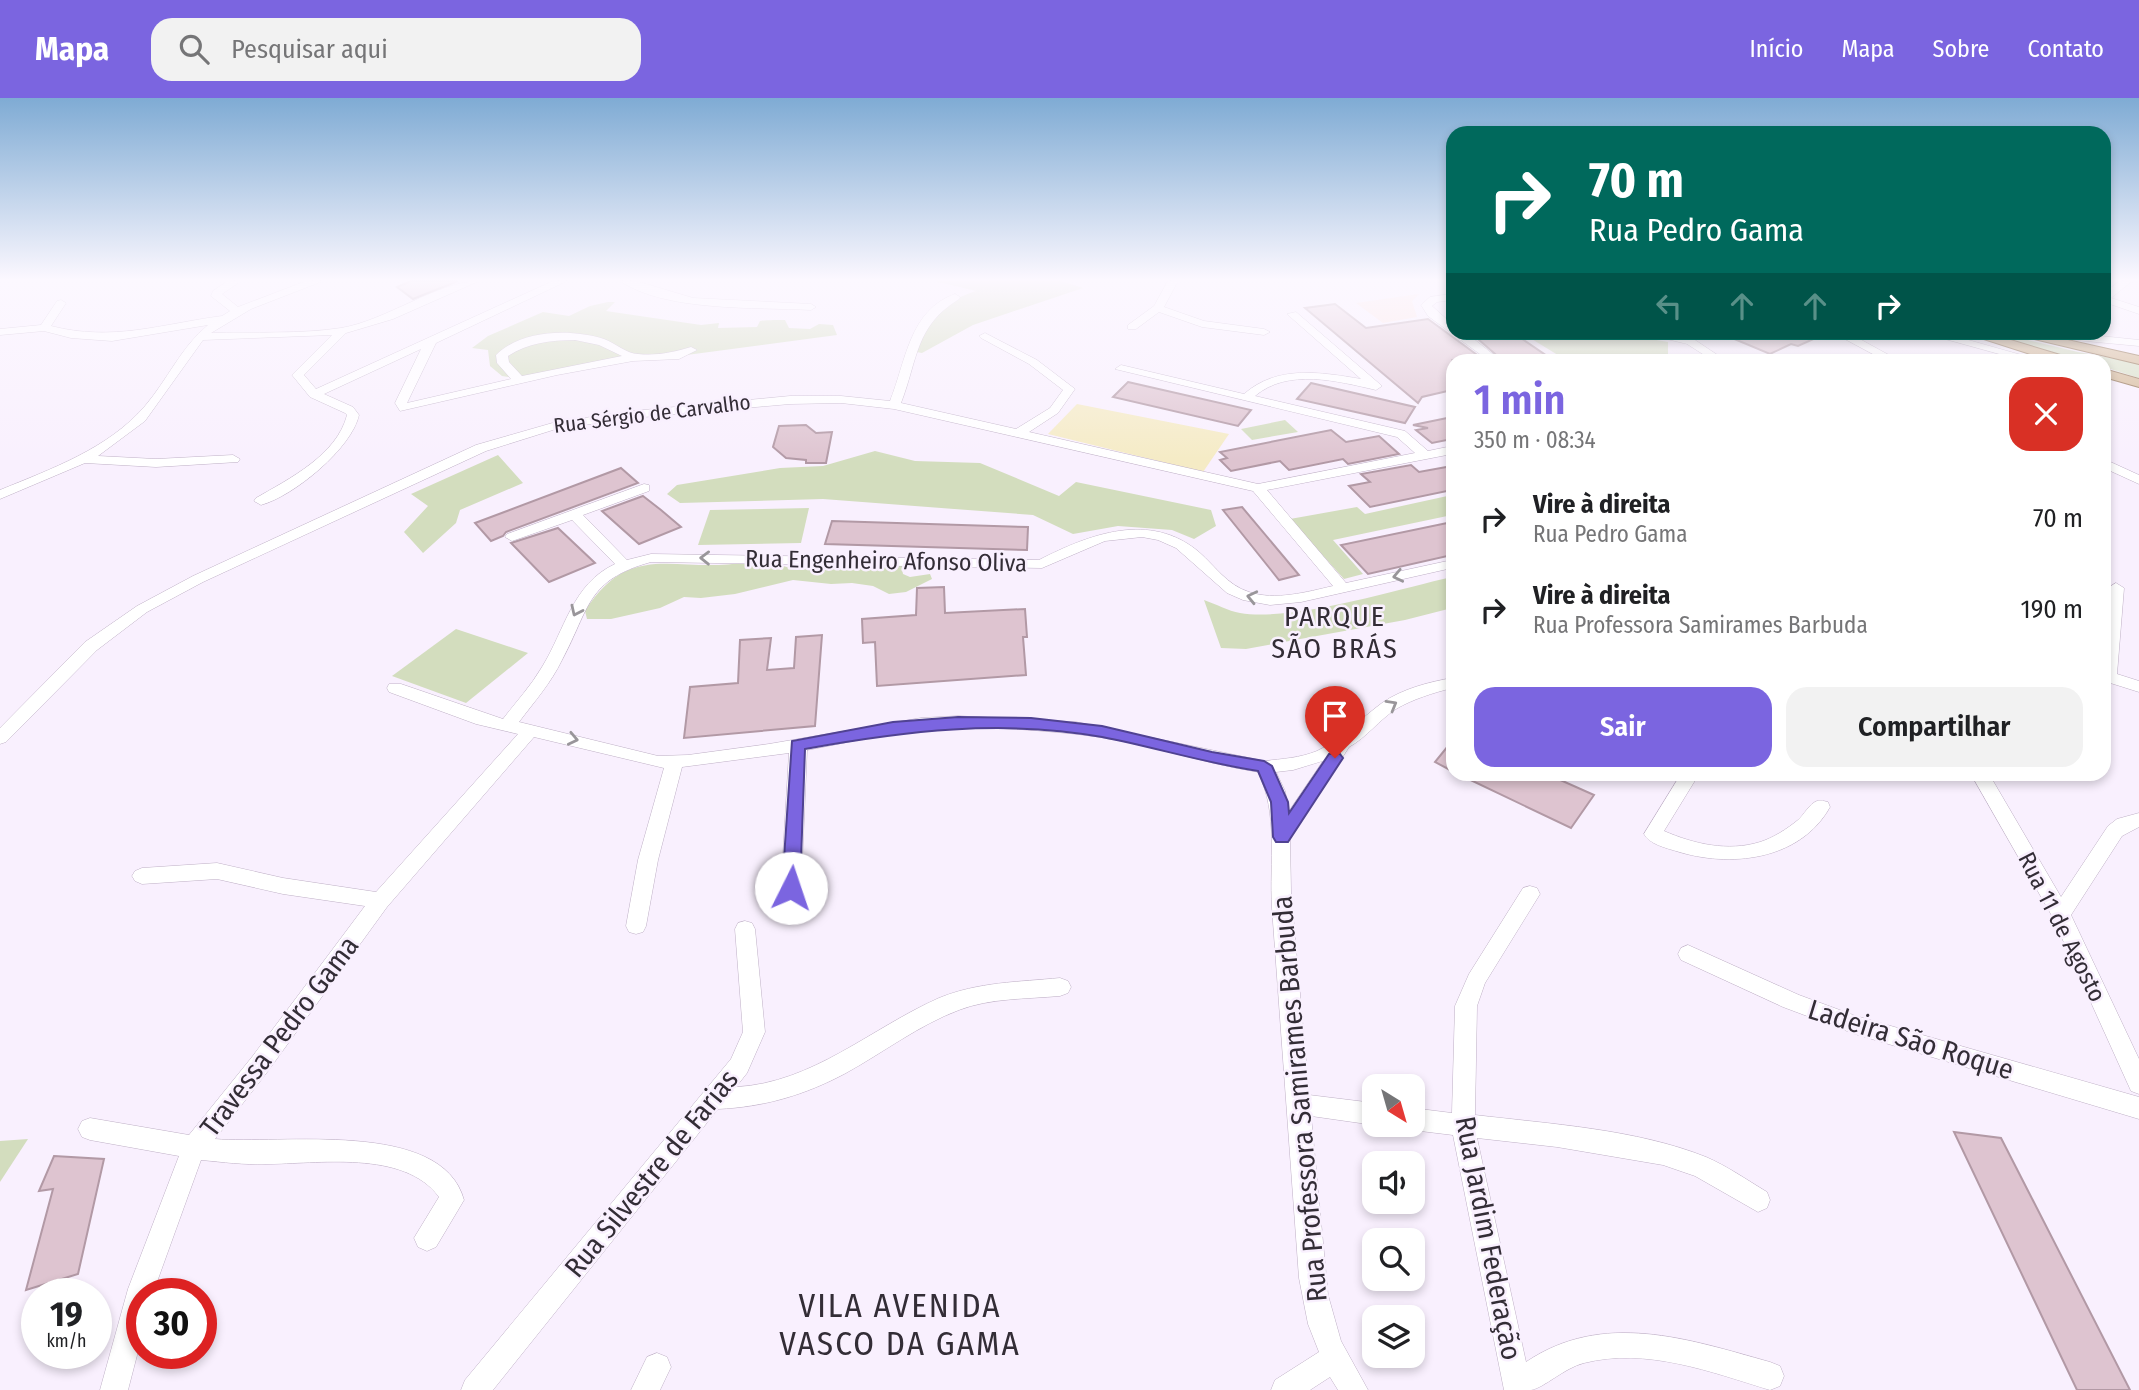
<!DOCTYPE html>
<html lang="pt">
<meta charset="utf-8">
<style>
body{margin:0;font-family:"Fira Sans Condensed",sans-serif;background:#f2f2f2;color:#202124;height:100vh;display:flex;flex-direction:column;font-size:26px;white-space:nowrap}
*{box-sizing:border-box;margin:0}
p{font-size:23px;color:#757577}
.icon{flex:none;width:38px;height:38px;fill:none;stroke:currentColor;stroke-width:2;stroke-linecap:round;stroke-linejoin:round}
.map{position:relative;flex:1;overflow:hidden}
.drawer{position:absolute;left:1446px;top:256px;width:665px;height:427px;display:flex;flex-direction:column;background:#fff;border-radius:21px;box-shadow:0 4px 10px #0003}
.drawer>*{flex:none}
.guide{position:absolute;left:1446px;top:28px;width:665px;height:214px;border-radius:21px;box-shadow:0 4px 10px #0003;background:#00695c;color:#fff;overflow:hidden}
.needle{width:46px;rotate:143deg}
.fabs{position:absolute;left:1362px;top:976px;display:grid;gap:14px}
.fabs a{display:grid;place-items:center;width:63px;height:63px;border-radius:14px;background:#fff;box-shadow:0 4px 10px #0003;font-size:35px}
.speed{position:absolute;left:21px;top:1180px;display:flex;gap:14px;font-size:35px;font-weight:700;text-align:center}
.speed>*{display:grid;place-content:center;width:91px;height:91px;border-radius:50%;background:#fff;box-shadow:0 4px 10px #0003;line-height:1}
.speed small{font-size:18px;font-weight:400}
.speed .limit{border:10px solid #d22;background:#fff;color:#111}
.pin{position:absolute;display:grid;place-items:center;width:60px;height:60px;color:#fff;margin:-72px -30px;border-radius:50% 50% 50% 0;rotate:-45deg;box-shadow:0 0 7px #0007}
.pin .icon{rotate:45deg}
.me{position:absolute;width:77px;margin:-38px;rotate:4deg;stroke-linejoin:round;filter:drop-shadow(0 0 5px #0008)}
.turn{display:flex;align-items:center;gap:24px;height:147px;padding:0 28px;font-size:32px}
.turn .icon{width:91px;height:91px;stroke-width:2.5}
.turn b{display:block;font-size:49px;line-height:60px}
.lanes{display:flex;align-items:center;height:66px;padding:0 28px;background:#0003;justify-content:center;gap:35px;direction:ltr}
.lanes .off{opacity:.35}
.round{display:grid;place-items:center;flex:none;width:74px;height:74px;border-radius:21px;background:#f2f2f2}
.summary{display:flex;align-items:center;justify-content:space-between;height:119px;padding:0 28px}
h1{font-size:42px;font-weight:600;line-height:52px;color:#7b65e0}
.primary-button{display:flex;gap:14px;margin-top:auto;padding:14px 28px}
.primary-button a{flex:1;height:80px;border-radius:21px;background:#7b65e0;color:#fff;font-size:28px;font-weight:600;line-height:80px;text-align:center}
.primary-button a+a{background:#f2f2f2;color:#202124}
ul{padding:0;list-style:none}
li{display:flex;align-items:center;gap:21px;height:91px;padding:0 28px}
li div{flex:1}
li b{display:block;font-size:26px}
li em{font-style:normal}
header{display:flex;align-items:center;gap:42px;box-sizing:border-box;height:98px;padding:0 35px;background:#7b65e0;color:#fff}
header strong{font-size:33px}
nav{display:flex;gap:38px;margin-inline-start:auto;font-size:24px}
.search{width:490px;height:63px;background:#f2f2f2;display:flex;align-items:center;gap:18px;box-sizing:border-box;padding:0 24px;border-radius:21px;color:#757577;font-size:26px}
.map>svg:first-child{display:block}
.education{fill:#fee4dd}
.green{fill:#d3ddbe}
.sand{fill:#f5ebc5}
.building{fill:#dec4d0;stroke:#b299a5;stroke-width:2}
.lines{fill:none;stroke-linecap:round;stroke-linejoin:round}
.minor-casing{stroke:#bfb0c6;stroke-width:1}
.major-casing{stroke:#846038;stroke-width:2}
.minor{fill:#fff;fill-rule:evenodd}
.major{fill:#cfb088;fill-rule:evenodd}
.oneway{stroke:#99969a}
.route{fill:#7b65e0;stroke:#504292;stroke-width:2}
.labels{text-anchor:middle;stroke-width:5;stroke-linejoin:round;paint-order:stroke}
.far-street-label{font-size:21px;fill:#332d36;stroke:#f9f0fe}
.street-label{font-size:24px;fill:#332d36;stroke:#f9f0fe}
.quarter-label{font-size:28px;letter-spacing:2px;fill:#332d36;stroke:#f9f0fe}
.near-street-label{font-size:28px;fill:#332d36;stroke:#f9f0fe}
.near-quarter-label{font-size:33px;letter-spacing:2px;fill:#332d36;stroke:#f9f0fe}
</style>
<header>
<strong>Mapa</strong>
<div class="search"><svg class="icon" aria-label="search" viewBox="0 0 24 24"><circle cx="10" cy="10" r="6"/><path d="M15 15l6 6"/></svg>Pesquisar aqui</div>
<nav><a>Início</a><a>Mapa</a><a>Sobre</a><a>Contato</a></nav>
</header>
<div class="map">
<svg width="2139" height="1292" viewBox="0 0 2139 1292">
<rect width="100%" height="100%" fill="#f9f0fe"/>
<!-- education -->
<path class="education" d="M1419 196 1412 203 1417 219 1383 225 1356 205Z"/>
<!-- green -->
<g class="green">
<path d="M934 183H1061L1083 190 973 227 922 255 911 253C927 219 940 205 976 193Z"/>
<path d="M608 204H615L606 213 701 227 719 225 718 230 757 229 760 223C763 222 780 222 785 222L789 230 810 231 819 226 833 227 837 237 679 258 639 260 516 280 502 278 490 268 488 252 472 250 488 238 543 214 569 218 590 208Z"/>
<path d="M1522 235H1616L1668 244V262H1566Z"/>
<path d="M1986 235H1998L2078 254 2139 265V280L2104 269V262H2080Z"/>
<path d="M1285 322 1298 334 1252 342 1241 331Z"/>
<path d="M875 353 915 363 980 365 1059 398 1076 384 1211 412 1216 428 1194 441 1172 432 1118 428 1073 436 1033 417 823 401 680 405 667 396 677 387 780 370 823 368Z"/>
<path d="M498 357 523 385 460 412 456 425 423 455 404 434 428 408 411 396Z"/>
<path d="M1452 397V417L1333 442 1363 476 1344 481 1290 421 1357 409 1365 416Z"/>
<path d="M809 410 801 445 698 447 710 412Z"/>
<path d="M746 464H781L783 468C800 473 816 467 833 466 850 465 867 465 884 470L890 466 907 467 902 471 903 476 910 479 930 476 932 481 906 494 889 496 873 488 852 485 831 486 793 482 735 496 701 500 684 499 660 510 611 521H587L585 513C631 440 678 477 746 464Z"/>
<path d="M1452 479V510L1405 522 1246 551 1221 550 1204 502C1216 506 1228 513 1240 515 1292 524 1398 491 1452 479Z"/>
<path d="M456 531 528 555 466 605 392 578Z"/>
<path d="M28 1041 0 1084V1043Z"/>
</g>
<!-- sand -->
<path class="sand" d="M1077 306 1229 336 1203 374 1048 336Z"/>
<!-- building -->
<g class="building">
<path d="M411 183H458L413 201 397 189Z"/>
<path d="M1335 206 1366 230 1428 221 1484 262H1452V292L1422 299 1418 305 1305 210Z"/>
<path d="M1470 234H1512L1553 262H1502Z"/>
<path d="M1829 234 1798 248 1791 246 1770 256 1720 235Z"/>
<path d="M1128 284 1251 312 1238 328 1113 299Z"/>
<path d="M1311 285 1415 309 1405 325 1297 301Z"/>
<path d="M1452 319V341L1432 345 1416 332 1428 330 1413 327Z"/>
<path d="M806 327 816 335 832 334 826 365H806V362L786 360 773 349 779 328Z"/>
<path d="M1331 332 1346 344 1379 338 1399 356 1348 366 1343 361 1289 372 1280 363 1231 373 1220 362 1227 360 1220 354Z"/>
<path d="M1411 367 1419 374 1452 368V392L1370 409 1349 388 1370 384 1361 376Z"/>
<path d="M621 370 638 385 506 434 503 438 491 443 475 425Z"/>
<path d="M643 398 661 412 681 429 639 446 602 413Z"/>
<path d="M1242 409 1299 477 1279 482 1223 412Z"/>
<path d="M832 423 1028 429 1027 452 825 446Z"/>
<path d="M1452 424V457L1368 476 1341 447Z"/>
<path d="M558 430 595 465 549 484 511 445Z"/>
<path d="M944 489 945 515 1025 511 1027 539H1023L1026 577 877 588 875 544 863 545 862 521 916 517 917 490Z"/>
<path d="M822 537 815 628 684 640 690 589 738 585 740 542 771 540 767 572 794 570 796 539Z"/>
<path d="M1452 643V673L1435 664Z"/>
<path d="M1458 676H1547L1594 697 1571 730Z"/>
<path d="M1954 1034 2001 1040 2130 1292H2077Z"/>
<path d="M54 1058 104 1061 78 1176 26 1192 53 1091 39 1093Z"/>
</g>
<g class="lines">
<!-- minor casing -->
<g class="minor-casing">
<g id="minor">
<path d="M228 183H241L222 196 238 209 306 183H323L251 211 211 235C251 234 303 236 341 230 385 223 439 183 479 183L393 221 346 235 304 277 316 291 553 183H567L436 245 407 305 511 281 497 265 496 257C522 231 572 231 604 241 615 245 627 256 638 256 657 258 674 254 691 249L697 252 679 261 633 263 557 277 400 313 395 305 421 251 324 296 353 309 359 317C352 350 294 398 261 407L254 403 256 400C289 381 337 357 347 317L345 315 310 299 292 277 332 237 203 242 145 323 98 358 156 361 233 357 240 361 238 364 156 369 85 365 0 401V392C51 371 108 351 145 308 168 281 181 249 208 227L112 243 71 240 44 233 0 237V231L41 227 57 203 61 202 66 205 51 228C113 244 161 226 222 218L230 213 211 198 213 193ZM575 242 599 247 622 258 522 278 509 264 508 258C528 245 550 242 575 242Z"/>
<path d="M620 183H636L693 200 811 206 816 209 811 212C756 209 666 214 620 183Z"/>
<path d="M1168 183H1178L1164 209 1204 223 1264 231 1270 234 1264 237 1202 229 1159 214 1136 231H1128V227L1154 208Z"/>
<path d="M2120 183 2131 184 2111 200 2139 209V216L2104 204V195Z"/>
<path d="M955 196 960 199 959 201C915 228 918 261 901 305L1016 331 1050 310 1063 292 1029 266 981 240 979 238 985 235 1037 262 1075 291 1058 315 1029 334 1258 386 1415 355 1397 339 1115 271 1121 267 1244 296C1277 267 1320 274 1361 281L1287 216 1296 214 1382 288 1376 292C1337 283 1288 270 1255 298L1405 333 1428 353 1452 348V356L1267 392 1346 485 1452 462V470L1301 504 1270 507 1243 502 1227 495 1176 450 1158 442 1142 439 1105 443 1042 470 651 464C586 482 590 510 562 562 551 585 534 604 519 624L658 658 688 657 769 646 921 620 958 618 1076 624 1264 663C1282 661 1300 660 1317 653 1343 641 1360 621 1382 605 1402 591 1429 584 1452 580V590C1433 595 1413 601 1396 611 1379 622 1367 639 1349 649L1290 741 1291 794 1309 997 1374 1005V1027L1311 1018 1328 1197 1341 1243 1368 1292H1338L1330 1279 1310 1292H1271L1275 1282 1319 1254 1308 1226 1299 1180C1290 1057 1281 933 1272 810 1269 763 1279 717 1258 674 1197 664 1137 642 1076 636 1026 631 971 627 922 632 883 636 845 645 807 652L801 791 798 796 791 799 784 796 781 791 789 655 682 669 658 762 646 828 643 834 636 836 629 834 626 828 638 762 664 670 534 639 387 809 268 973 215 1041C279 1047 442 1020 464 1102L436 1149 427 1153 418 1149 414 1140 439 1099C404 1051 317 1066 266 1066 244 1067 223 1064 201 1062L153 1195H142V1238L128 1292H100L128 1191 179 1058 90 1042 82 1039 78 1031 82 1023 90 1020 189 1037 252 959 365 808 283 796 217 781 142 786 135 783 132 778 135 773 142 770 217 765 283 780 376 794 518 636 476 626 389 594 387 590 389 586H401L503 621C516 604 531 588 542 569 565 532 572 486 615 466L572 422 512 443 505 439 507 436 644 386 649 387V393L583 417 627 462 651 456 1039 462C1090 436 1150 413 1199 454 1215 468 1227 487 1249 494 1275 503 1307 494 1333 488L1253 393 894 311 841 305 790 306 633 320 556 331 486 353 203 484 147 514 97 552 6 644 0 646V630L85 544 137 508 193 478 476 347 556 324 633 313 790 298H841L890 303C906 264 909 212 955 196ZM1323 663 1289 713 1285 693 1276 674 1293 672Z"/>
<path d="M1452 196V202L1437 204 1432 208 1452 226V234H1465L1500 262H1488L1428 218 1421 207 1430 199Z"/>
<path d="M1638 234H1683L1725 262H1712L1687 246Z"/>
<path d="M1832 234H1847L1898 262H1884Z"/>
<path d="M1920 234H1940L2039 262H2021Z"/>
<path d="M2016 234H2062L2139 242V248L2021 237Z"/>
<path d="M2104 361 2139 377V386L2104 370Z"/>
<path d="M2116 485 2124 490 2117 576 2139 583V594L2104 583 2108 490Z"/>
<path d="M1681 676H1699L1664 733C1694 746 1728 754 1760 744 1773 740 1787 731 1798 722 1804 717 1809 706 1817 703 1822 702 1823 703 1828 704L1830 709C1800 763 1729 770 1676 753 1666 750 1649 746 1644 736Z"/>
<path d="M1971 676H1989L2061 799 2108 728 2117 721 2139 715V729L2122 738 2071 817 2139 961V996L2131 993 2052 818Z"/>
<path d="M1530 788 1537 790 1540 796 1485 885 1477 908 1475 1017C1550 1026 1636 1031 1706 1059 1727 1068 1747 1082 1767 1094L1770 1102 1767 1110 1758 1114 1695 1078 1663 1067 1557 1049 1477 1040 1526 1264C1603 1212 1688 1241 1770 1264L1780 1268 1784 1278 1780 1288 1770 1292C1711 1274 1646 1249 1584 1265 1564 1270 1544 1290 1531 1292 1523 1292 1513 1292 1504 1292L1453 1037 1412 1032 1403 1027H1412V1010L1452 1015 1455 908 1469 876 1523 790Z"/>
<path d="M745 823 752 825 755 831 765 934 747 975 736 989C813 985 871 930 939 900 978 884 1019 884 1060 880L1068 883 1071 889 1068 895 1060 898C1027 901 990 900 959 912 919 927 884 954 846 975 805 997 764 1009 718 1011L493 1292H461L465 1282 731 961 743 934 735 831 738 825Z"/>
<path d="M1688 847 1799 897 1856 918 2139 999V1021L1855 936 1783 909 1681 862 1678 856 1681 850Z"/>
<path d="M657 1255 667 1259 671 1269 660 1292H631L647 1259Z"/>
</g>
</g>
<!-- major casing -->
<g class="major-casing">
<g id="major">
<path d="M1962 234H1984L2067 259 2069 262H2049Z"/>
<path d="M2005 234H2032L2139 258V266Z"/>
<path d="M2104 271 2139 281V289L2104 279Z"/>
</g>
</g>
<!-- minor -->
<use href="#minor" class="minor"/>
<!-- major -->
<use href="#major" class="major"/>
</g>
<!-- one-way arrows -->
<defs><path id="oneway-chevron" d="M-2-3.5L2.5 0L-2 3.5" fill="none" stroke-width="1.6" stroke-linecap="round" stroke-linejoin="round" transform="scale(1.75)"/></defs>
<g class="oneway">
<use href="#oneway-chevron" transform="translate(705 460) rotate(-179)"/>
<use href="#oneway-chevron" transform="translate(1398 478) rotate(168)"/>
<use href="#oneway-chevron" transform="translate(1252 499) rotate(-167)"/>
<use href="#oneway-chevron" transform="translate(576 513) rotate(115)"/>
<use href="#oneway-chevron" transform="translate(1392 607) rotate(-30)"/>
<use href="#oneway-chevron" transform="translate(573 641) rotate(12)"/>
</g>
<!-- sky -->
<linearGradient id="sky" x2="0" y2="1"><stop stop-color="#7fabd4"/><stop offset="0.5" stop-color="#fcf8ff"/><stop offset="1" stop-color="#fcf8ff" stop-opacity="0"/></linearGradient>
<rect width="2139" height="364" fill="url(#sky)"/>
<!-- route -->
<path class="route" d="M958 619 1031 620 1102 628 1212 654 1264 663 1272 668 1288 704 1289 715 1329 656H1340L1343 660 1288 744H1276L1273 739 1271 704 1258 673C1205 665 1154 649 1102 639 1002 621 904 633 805 651L800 790 798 795H785L782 790 792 643 893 624Z"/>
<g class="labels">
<!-- far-street labels -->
<g class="far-street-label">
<text transform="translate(652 316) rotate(-7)" y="7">Rua Sérgio de Carvalho</text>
</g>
<!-- street labels -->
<g class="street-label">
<text transform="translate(886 463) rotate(1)" y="8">Rua Engenheiro Afonso Oliva</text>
<text transform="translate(2062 829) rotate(63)" y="8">Rua 11 de Agosto</text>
</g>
<!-- quarter labels -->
<g class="quarter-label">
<text x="1335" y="528">PARQUE<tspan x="1335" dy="32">SÃO BRÁS</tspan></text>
</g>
<!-- near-street labels -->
<g class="near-street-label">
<text transform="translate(279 938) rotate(-53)" y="10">Travessa Pedro Gama</text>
<text transform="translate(1911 941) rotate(17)" y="10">Ladeira São Roque</text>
<text transform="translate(1299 1001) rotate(-95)" y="10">Rua Professora Samirames Barbuda</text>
<text transform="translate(651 1075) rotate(-51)" y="10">Rua Silvestre de Farias</text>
<text transform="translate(1489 1140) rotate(79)" y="10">Rua Jardim Federação</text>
</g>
<!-- near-quarter labels -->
<g class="near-quarter-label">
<text x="900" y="1219">VILA AVENIDA<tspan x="900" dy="38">VASCO DA GAMA</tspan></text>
</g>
</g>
</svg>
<div class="fabs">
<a><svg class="needle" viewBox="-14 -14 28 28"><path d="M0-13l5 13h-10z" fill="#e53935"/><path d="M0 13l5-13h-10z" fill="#757577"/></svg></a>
<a><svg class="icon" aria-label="sound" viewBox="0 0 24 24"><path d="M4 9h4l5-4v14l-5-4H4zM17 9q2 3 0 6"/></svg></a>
<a><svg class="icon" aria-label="search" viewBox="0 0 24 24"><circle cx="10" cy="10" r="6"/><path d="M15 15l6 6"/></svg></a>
<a><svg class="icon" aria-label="layers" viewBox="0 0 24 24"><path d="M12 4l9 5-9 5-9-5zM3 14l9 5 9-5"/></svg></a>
</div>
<div class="speed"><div>19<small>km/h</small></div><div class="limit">30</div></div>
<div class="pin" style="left:1335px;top:660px;background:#d93025"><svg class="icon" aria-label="arrive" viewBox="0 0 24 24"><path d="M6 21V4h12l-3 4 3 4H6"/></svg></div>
<svg class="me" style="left:791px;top:790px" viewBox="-20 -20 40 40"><circle r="19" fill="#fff"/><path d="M0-13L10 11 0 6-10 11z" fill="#7b65e0"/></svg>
<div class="guide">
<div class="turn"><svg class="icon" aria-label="right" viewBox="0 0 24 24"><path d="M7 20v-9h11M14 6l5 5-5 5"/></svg><div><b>70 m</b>Rua Pedro Gama</div></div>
<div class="lanes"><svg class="icon off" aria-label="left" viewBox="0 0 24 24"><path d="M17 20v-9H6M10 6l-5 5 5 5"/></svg><svg class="icon off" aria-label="ahead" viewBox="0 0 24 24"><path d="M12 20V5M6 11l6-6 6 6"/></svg><svg class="icon off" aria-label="ahead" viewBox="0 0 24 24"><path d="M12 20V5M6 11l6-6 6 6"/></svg><svg class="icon" aria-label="right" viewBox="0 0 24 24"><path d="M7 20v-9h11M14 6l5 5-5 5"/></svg></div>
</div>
<section class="drawer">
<div class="summary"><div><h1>1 min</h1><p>350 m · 08:34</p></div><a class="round" style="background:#d93025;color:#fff"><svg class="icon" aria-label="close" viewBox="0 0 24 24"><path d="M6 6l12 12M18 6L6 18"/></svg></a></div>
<ul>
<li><svg class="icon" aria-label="right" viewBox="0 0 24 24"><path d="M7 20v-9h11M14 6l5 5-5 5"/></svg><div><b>Vire à direita</b><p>Rua Pedro Gama</p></div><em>70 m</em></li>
<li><svg class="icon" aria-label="right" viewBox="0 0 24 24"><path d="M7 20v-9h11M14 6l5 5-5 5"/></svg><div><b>Vire à direita</b><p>Rua Professora Samirames Barbuda</p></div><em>190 m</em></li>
</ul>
<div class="primary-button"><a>Sair</a><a>Compartilhar</a></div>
</section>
</div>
